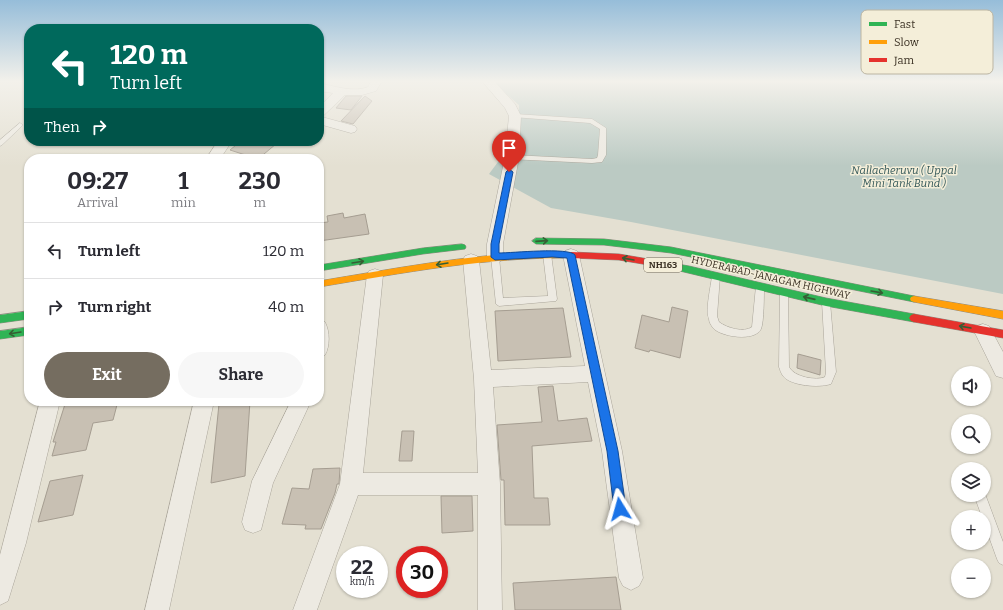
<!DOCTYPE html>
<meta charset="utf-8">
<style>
body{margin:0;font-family:Bitter,serif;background:#f7f7f7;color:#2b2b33;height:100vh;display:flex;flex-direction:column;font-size:15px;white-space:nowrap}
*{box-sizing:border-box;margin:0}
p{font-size:13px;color:#7c7c81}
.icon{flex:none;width:22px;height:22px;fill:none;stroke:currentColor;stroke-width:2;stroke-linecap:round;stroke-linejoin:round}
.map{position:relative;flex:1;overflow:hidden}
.drawer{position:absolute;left:24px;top:154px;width:300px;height:252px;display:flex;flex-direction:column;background:#fff;border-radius:16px;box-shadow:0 1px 3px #0004}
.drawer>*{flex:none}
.guide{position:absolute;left:24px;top:24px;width:300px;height:122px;border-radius:16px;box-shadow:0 1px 3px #0004;background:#00695c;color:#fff;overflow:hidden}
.buttons{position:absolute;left:951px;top:366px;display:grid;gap:8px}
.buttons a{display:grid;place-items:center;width:40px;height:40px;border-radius:50%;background:#fff;box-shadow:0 1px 3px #0004;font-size:20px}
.speed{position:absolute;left:336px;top:546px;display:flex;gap:8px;font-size:20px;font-weight:700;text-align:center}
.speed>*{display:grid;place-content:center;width:52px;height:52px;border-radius:50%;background:#fff;box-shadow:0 1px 3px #0004;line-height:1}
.speed small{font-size:10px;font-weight:400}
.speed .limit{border:6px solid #d22;background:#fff;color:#111}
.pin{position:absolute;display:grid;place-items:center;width:34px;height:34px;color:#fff;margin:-41px -17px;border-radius:50% 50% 50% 0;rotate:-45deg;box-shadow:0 0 4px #0007}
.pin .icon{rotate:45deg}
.me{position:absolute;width:44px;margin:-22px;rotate:352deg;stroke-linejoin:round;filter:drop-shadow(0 0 3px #0008)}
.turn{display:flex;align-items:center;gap:14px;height:84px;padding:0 20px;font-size:18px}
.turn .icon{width:52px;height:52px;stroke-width:2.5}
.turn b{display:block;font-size:28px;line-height:34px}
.then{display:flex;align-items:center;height:38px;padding:0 20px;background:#0003;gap:8px;font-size:15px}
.eta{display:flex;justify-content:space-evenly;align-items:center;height:68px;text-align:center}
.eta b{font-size:24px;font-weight:700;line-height:28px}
.primary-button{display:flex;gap:8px;margin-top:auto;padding:8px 20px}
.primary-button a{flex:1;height:46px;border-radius:24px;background:#756d60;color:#fff;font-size:16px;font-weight:700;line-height:46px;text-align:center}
.primary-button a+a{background:#f7f7f7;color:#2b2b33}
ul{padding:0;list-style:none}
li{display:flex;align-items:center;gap:12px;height:56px;padding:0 20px;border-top:1px solid #e1e1e2}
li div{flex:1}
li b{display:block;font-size:15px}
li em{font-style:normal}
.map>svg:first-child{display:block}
.water{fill:#bbcac3}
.building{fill:#c8c0b3;stroke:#a59d91}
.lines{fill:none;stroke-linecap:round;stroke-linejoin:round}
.lane-casing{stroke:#aaa59a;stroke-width:1}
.street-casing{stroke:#aaa59a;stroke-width:1}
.fast-casing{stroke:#908b81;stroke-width:1}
.slow-casing{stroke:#908b81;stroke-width:1}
.jam-casing{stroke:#908b81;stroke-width:1}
.lane{fill:#edeae2;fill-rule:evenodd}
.street{fill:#edeae2;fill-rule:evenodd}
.fast{fill:#30b455;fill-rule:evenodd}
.slow{fill:#ff9f0a;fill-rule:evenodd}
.jam{fill:#e5322d;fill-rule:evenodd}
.oneway{stroke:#365e34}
.route{fill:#1a73e8;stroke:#114b97}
.labels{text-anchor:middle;stroke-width:3;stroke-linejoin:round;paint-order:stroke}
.shield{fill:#f4eed9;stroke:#716859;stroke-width:1}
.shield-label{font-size:9px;font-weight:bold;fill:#392f22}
.street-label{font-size:10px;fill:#392f22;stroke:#f4eed9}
.water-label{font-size:11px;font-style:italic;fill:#335758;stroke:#f4eed9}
.key{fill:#f4eed9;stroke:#bcb5a2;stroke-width:1}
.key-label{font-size:11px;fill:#392f22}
</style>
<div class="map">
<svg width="1003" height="610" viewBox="0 0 1003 610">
<rect width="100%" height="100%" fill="#e4e0d2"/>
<!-- water -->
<path class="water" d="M491 81H1003V294L631 222 551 208 489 174 518 135 519 105Z"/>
<!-- building -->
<g class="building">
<path d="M346 96H362L351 110 336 108Z"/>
<path d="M365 96 372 101 353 124 341 121Z"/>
<path d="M241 141H266L276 144 258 159 230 150Z"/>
<path d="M343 213 344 218 365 214 369 234 319 241V223L328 222 327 216Z"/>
<path d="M672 307 688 311 680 358 650 350 649 352 635 348 642 315 669 322Z"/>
<path d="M563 308 571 357 498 361 495 311Z"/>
<path d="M798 354 821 360 820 375 797 368Z"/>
<path d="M553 386 558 421 587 418 592 441 532 446 534 498H548L550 525H505L504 480H501L497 425 542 422 538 387Z"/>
<path d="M66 401H118L113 420 93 423 86 450 52 456 56 442H53Z"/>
<path d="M223 401H250L245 476 211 483 219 404 223 403Z"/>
<path d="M402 431H414L412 461H399Z"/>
<path d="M340 468 339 484H337L335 493 321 529H305L306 525 282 524 292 488 309 489 313 469Z"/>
<path d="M83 475 73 515 38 522 50 481Z"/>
<path d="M441 496H472L473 531 442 533Z"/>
<path d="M616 577 621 610H515L513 583Z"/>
</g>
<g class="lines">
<!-- lane casing -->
<g class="lane-casing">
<g id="lane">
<path d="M515 114 592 119 606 128V155L602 162 592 163 509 159 508 157 512 155 592 159 597 158 598 155 600 129 590 123 513 117 512 116Z"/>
<path d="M20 123 23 125 22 126 2 145 0 146V140Z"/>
<path d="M547 251 551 254 557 299 556 301 499 306 496 304 491 257 492 255H498L499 257 503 298 548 296 543 254Z"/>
<path d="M716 273 720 276 717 316 719 322C727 328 744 333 752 327L756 286 757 284H763L764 286C764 295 764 322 761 329 755 342 721 337 713 328 711 325 709 322 709 319 705 310 711 286 712 276Z"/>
<path d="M784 289 788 292 789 367C794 377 816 381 825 377L826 372 822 302 823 300H829L830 302 836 372 831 384C819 388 791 386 783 376 781 373 780 370 779 367L780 292Z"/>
<path d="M984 491 1003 542V565L999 563 997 559 984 523V517H982L974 495H984Z"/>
</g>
</g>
<!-- street casing -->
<g class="street-casing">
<g id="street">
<path d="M371 81H382L376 91 362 95H345L322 117 355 126 357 129 355 132 351 133 319 124V107L333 93 319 91V83C333 86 355 93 368 87Z"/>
<path d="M482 81H494L515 104 521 116 519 157 503 244V257L501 261 495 263 489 261 487 257V244L505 157 509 116 505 108Z"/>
<path d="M218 141H232L220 159H206Z"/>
<path d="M571 249 577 251 579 255 622 451 643 578 639 586 631 590 623 586 619 578 602 451 588 382 493 387 500 484 502 610H478V495H358L317 610H293L340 484 367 275 369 271 375 269 381 271 383 275 363 473H478L474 379 463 260 465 256 471 254 477 256 479 260 491 370 585 366 563 255 565 251Z"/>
<path d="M319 320 325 322C330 332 330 346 325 355L319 358Z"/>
<path d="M983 324 989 326 1003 352V378L996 376 974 331 977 326Z"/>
<path d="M40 401H60L26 543 8 601 0 605V555Z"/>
<path d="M194 401H214L169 610H145Z"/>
<path d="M291 401H311L273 483 261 530 253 533 245 530 242 522 252 481Z"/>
</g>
</g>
<!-- fast casing -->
<g class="fast-casing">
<g id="fast">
<path d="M536 238 604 239 671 247 914 296 917 297 918 299 917 301 914 302 671 253 604 245 536 244 532 241Z"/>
<path d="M462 244 465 245 466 247 465 249 423 254 319 271V265L423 248Z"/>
<path d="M666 262 689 266 826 298 914 314 917 315 919 318 917 321 914 322 826 306 663 267 662 265 663 263Z"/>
<path d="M29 311V319L0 323V315Z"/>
<path d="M29 327V335L0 339V331Z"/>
</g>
</g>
<!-- slow casing -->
<g class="slow-casing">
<g id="slow">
<path d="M539 252H571L575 255 571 258C486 257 403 273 319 287V281C392 269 465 255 539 252Z"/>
<path d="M914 296 1003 311V319L914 302 911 301 910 299 911 297Z"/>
</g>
</g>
<!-- jam casing -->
<g class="jam-casing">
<g id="jam">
<path d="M571 252 619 254 666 262 670 265 666 268 619 260 571 258 567 255Z"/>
<path d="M914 314 1003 330V338L914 322 911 321 909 318 911 315Z"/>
</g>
</g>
<!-- lane -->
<use href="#lane" class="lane"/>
<!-- street -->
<use href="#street" class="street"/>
<!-- fast -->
<use href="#fast" class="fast"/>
<!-- slow -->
<use href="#slow" class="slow"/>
<!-- jam -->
<use href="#jam" class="jam"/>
</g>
<!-- one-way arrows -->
<defs><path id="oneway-shaft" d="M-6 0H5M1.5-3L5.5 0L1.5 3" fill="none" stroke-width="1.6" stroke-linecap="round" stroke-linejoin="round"/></defs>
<g class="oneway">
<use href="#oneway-shaft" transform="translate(542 241) rotate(-4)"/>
<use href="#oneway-shaft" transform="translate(628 259) rotate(-170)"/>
<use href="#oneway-shaft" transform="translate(358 262) rotate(-9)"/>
<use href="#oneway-shaft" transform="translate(442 264) rotate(171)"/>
<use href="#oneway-shaft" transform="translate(877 292) rotate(10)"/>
<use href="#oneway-shaft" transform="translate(809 298) rotate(-167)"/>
<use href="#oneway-shaft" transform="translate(965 327) rotate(-170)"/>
<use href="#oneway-shaft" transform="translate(15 333) rotate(171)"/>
</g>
<!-- sky -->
<linearGradient id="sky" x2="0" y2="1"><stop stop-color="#96bdd9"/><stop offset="0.49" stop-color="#f3f1eb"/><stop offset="1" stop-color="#f3f1eb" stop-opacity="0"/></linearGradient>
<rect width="1003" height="166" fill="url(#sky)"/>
<!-- route -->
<path class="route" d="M509 169 513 172 499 244V253C512 253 569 247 575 255L618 451 626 509 624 513 620 515 616 513 614 509 607 451 567 258 552 257 495 260 491 257V244L506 172Z"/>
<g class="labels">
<!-- shield labels -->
<rect class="shield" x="644" y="258" width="38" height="14" rx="3"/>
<g class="shield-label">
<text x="663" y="268">NH163</text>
</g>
<!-- street labels -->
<g class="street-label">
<text transform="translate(771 277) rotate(13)" y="4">HYDERABAD-JANAGAM HIGHWAY</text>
</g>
<!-- water labels -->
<g class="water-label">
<text x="904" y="174">Nallacheruvu ( Uppal<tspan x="904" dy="13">Mini Tank Bund )</tspan></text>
</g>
</g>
<!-- legend -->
<rect x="861" y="10" width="132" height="64" rx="6" class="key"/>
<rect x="869" y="22" width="18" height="4" fill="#30b455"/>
<rect x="869" y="40" width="18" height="4" fill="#ff9f0a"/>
<rect x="869" y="58" width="18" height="4" fill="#e5322d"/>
<g class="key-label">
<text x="894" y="28">Fast</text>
<text x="894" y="46">Slow</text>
<text x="894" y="64">Jam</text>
</g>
</svg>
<div class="buttons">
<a><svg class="icon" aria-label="sound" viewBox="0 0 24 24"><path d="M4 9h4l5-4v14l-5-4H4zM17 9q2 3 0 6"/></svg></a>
<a><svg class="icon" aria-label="search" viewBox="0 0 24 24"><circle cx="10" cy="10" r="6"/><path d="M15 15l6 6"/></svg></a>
<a><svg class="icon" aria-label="layers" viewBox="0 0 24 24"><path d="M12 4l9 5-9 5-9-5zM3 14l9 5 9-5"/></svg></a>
<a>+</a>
<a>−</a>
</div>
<div class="speed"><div>22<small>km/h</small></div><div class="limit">30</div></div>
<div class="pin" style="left:509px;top:172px;background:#d93025"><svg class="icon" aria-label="arrive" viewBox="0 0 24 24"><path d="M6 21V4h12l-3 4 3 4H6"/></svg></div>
<svg class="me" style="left:620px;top:509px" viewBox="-20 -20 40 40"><path d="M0-17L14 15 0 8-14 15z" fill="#1a73e8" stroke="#fff" stroke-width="4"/></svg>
<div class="guide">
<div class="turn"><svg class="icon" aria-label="left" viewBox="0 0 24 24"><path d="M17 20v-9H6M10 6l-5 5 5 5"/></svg><div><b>120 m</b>Turn left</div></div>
<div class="then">Then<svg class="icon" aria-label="right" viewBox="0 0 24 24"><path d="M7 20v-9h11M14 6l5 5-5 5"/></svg></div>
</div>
<section class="drawer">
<div class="eta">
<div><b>09:27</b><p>Arrival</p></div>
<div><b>1</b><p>min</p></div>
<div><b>230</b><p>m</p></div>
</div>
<ul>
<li><svg class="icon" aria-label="left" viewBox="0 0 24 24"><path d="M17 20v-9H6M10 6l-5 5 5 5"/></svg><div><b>Turn left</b></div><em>120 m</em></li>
<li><svg class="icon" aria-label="right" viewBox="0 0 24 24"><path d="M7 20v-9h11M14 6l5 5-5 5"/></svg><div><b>Turn right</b></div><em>40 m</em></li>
</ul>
<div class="primary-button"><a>Exit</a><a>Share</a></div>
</section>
</div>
